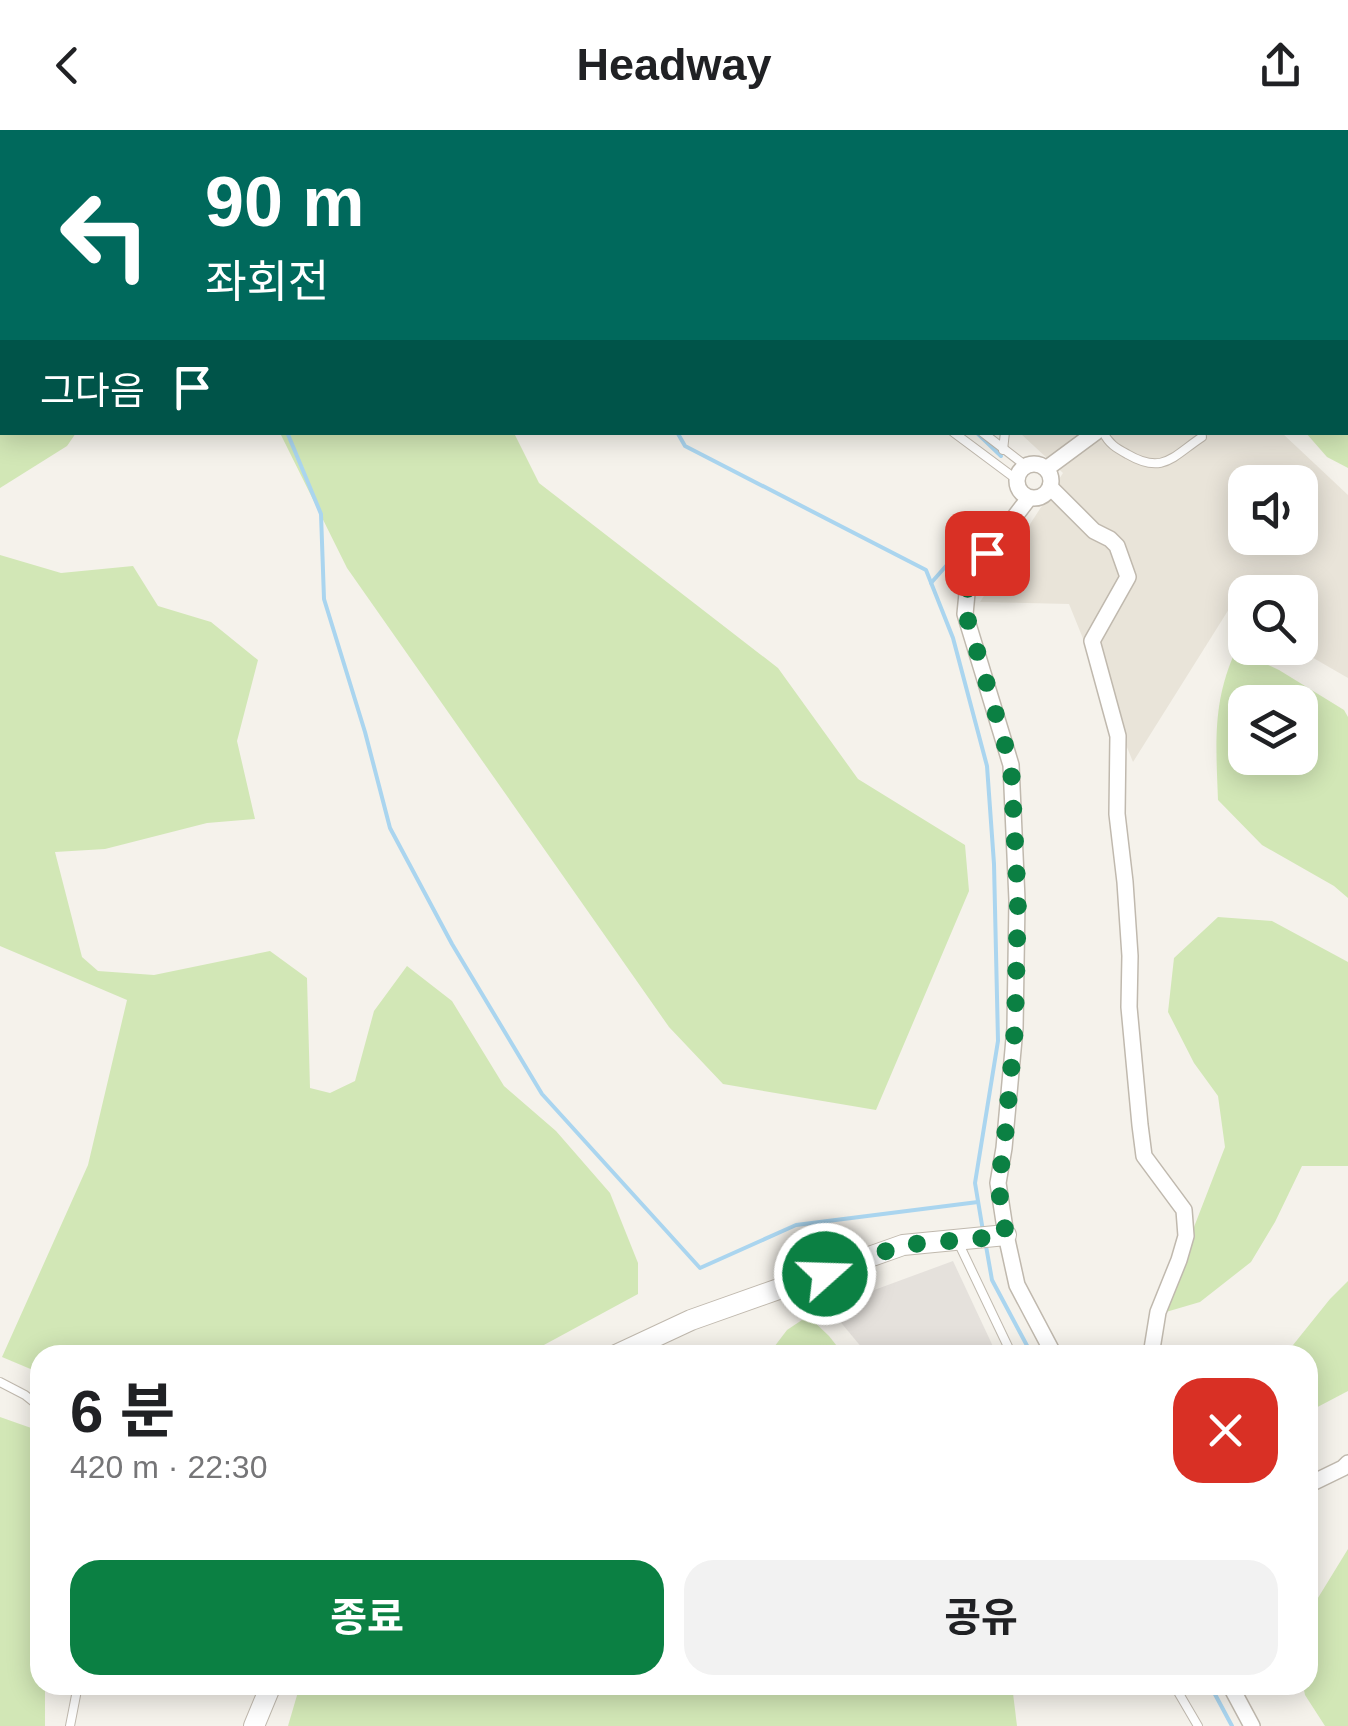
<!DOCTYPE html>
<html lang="ko">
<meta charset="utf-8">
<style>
body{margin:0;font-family:Helvetica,"Noto Sans KR",sans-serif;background:#f2f2f2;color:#202124;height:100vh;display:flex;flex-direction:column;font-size:38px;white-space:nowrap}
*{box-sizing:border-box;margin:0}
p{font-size:32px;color:#757577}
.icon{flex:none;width:55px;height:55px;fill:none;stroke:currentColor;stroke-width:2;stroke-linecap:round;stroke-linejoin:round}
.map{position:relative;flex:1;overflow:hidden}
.drawer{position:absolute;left:30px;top:1215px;width:1288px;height:350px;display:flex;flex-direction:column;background:#fff;border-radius:30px;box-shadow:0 5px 25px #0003}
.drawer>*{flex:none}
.banner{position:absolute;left:0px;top:0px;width:1350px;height:305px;box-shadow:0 5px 25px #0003;background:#00695c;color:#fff;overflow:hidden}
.controls{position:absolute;left:1228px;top:335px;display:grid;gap:20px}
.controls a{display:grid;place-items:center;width:90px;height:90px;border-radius:20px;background:#fff;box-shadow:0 5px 25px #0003;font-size:50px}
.pin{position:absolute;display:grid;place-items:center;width:85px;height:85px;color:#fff;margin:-42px;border-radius:20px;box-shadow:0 5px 15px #0006}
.me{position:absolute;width:110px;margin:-55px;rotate:70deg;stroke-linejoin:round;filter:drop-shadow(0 0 8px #0008)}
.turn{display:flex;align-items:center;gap:35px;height:210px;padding:0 40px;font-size:45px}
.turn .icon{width:130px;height:130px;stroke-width:2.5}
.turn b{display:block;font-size:70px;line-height:85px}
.then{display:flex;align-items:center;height:95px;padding:0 40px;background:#0003;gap:20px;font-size:38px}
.round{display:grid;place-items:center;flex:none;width:105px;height:105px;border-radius:30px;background:#f2f2f2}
.summary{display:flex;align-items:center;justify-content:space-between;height:170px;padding:0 40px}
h1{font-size:60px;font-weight:700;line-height:75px}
.action{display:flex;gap:20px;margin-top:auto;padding:20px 40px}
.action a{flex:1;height:115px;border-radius:30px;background:#0b8043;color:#fff;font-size:40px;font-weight:700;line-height:115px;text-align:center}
.action a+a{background:#f2f2f2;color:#202124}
header{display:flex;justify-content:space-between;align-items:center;height:130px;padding:0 40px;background:#fff;font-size:45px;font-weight:700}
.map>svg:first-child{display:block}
.residential{fill:#e9e4d9;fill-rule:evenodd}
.industrial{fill:#e5e1dc}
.green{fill:#d2e7b6;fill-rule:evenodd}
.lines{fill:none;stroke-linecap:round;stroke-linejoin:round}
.stream{stroke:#aad5ef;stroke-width:4}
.service-casing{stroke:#c0b9ae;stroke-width:10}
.minor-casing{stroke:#c0b9ae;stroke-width:18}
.tertiary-casing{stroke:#c0b9ae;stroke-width:22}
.service{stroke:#fff;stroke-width:8}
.minor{stroke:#fff;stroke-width:15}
.tertiary{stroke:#fff;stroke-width:20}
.route{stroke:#0b8043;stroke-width:18;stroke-dasharray:0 32.4}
</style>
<header><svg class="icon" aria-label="back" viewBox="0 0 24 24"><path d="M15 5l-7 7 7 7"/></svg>Headway<svg class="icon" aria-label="share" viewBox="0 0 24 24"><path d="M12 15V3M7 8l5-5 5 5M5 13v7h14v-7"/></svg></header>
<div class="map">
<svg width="1348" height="1596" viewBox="0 0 1348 1596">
<rect width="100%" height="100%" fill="#f5f2eb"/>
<!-- residential -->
<path class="residential" d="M1020 303H1282L1348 365V548L1296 518H1300V462H1245V487L1229 479 1133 632 1069 474 980 472 1063 343ZM1245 352H1300V408H1245Z"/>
<!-- industrial -->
<path class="industrial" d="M953 1131 997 1225H868L828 1177Z"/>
<!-- green -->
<g class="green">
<path d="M0 149 2 151V302L76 303 67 316 0 358Z"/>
<path d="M1348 243V338L1327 327 1306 303 1348 302Z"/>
<path d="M280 303H514L539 353 778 538 858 649 965 715 969 761 876 980 723 954 669 897 347 438Z"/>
<path d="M0 425 61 443 133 436 158 476 211 492 258 530 237 611 255 689 207 693 105 719 55 722 82 827 98 841 154 845 270 821 307 848 310 958 330 963 355 951 374 881 407 836 452 871 504 956 556 1001 610 1063 638 1133V1164L531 1222 518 1225H40V1243L2 1227 88 1035 127 870 0 816Z"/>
<path d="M1236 520 1279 540 1344 580 1348 587V768L1334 756 1262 715 1218 670C1216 614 1212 572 1236 520ZM1245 572H1300V628H1245Z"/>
<path d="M1218 787 1272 791 1348 832V1036H1302L1275 1092 1251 1132 1200 1172 1166 1182 1182 1128 1225 1017 1218 966 1194 933 1168 882 1174 828Z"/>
<path d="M1348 1151V1261L1308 1282V1225H1285L1330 1169Z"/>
<path d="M808 1186 829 1206 844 1225H768L787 1200Z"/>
<path d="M0 1287 34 1299 40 1311V1555H45V1596H0Z"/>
<path d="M1348 1419V1596H1325L1305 1565 1303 1555H1308V1493L1313 1476Z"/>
<path d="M300 1555H1012L1017 1596H288Z"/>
</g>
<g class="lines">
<!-- stream -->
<g class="stream">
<path d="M479 0 482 2"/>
<path d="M923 2V0"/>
<path d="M0 57 2 59"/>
<path d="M287 302 321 384 324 469 365 602 390 698 452 814 542 964 700 1138 796 1095 978 1072"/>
<path d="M677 302 685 316 926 440 953 508 987 636 994 734 998 911 975 1053 983 1101"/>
<path d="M976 302 1001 326"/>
<path d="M931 453 983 394"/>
<path d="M986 1116 992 1150 1032 1225"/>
<path d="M1210 1555 1232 1596"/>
</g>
<!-- service casing -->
<g class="service-casing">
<g id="service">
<path d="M914 2V0"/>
<path d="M934 2 935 0"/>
<path d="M1255 2 1256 0"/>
<path d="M953 302 1016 349"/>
<path d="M982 302 1026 336"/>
<path d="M1103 302C1109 314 1116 318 1127 324 1163 345 1172 327 1202 307L1201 302"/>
<path d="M1003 320 1005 302"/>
<path d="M959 1114 1012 1225"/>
<path d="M0 1252 25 1265 40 1277"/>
<path d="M1174 1555 1198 1596"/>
<path d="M70 1596 78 1555"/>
</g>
</g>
<!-- minor casing -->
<g class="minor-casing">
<g id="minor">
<circle cx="1034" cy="351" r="17"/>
<path d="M1046 339 1096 302"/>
<path d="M1050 357 1094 401 1110 409 1117 416 1128 447 1092 511 1118 606 1117 684 1125 752 1130 826 1129 877 1140 995 1144 1026 1184 1080 1186 1106 1179 1130 1158 1182 1151 1225"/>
<path d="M1029 368 987 423 968 453 965 484 1011 635 1017 770 1015 898 1004 1018 998 1053 1006 1105 1017 1155 1054 1225"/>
<path d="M1308 1355 1343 1338 1348 1333"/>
<path d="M1230 1555 1252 1596"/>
</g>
</g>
<!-- tertiary casing -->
<g class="tertiary-casing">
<g id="tertiary">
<path d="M616 1225 691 1190 903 1115 1006 1105"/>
<path d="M254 1596 271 1555"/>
</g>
</g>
<!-- service -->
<use href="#service" class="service"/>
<!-- minor -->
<use href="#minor" class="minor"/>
<!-- tertiary -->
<use href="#tertiary" class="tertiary"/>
</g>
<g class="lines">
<!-- route -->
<path class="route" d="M825 1144 902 1115 1006 1106 998 1054 1004 1018 1015 898 1018 770 1011 635 966 484 968 453 987 423"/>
</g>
</svg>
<div class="controls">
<a><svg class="icon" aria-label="sound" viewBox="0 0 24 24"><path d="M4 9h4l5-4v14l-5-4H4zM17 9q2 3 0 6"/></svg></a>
<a><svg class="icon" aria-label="search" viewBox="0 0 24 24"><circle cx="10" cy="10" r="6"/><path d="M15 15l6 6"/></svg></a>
<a><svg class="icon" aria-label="layers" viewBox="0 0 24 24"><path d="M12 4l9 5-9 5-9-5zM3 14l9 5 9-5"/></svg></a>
</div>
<div class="pin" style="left:987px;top:423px;background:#d93025"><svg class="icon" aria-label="arrive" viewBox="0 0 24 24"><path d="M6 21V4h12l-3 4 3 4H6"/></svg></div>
<svg class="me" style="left:825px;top:1144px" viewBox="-20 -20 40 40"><circle r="17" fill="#0b8043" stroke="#fff" stroke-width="3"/><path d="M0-11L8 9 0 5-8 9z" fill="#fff"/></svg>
<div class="banner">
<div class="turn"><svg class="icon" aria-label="left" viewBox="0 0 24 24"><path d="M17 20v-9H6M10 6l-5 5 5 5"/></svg><div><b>90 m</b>좌회전</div></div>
<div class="then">그다음<svg class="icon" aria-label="arrive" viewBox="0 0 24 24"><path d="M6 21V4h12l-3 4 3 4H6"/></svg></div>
</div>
<section class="drawer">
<div class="summary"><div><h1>6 분</h1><p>420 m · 22:30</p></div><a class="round" style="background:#d93025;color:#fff"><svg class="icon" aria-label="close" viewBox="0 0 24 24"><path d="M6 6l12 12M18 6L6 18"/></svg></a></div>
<div class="action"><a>종료</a><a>공유</a></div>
</section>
</div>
